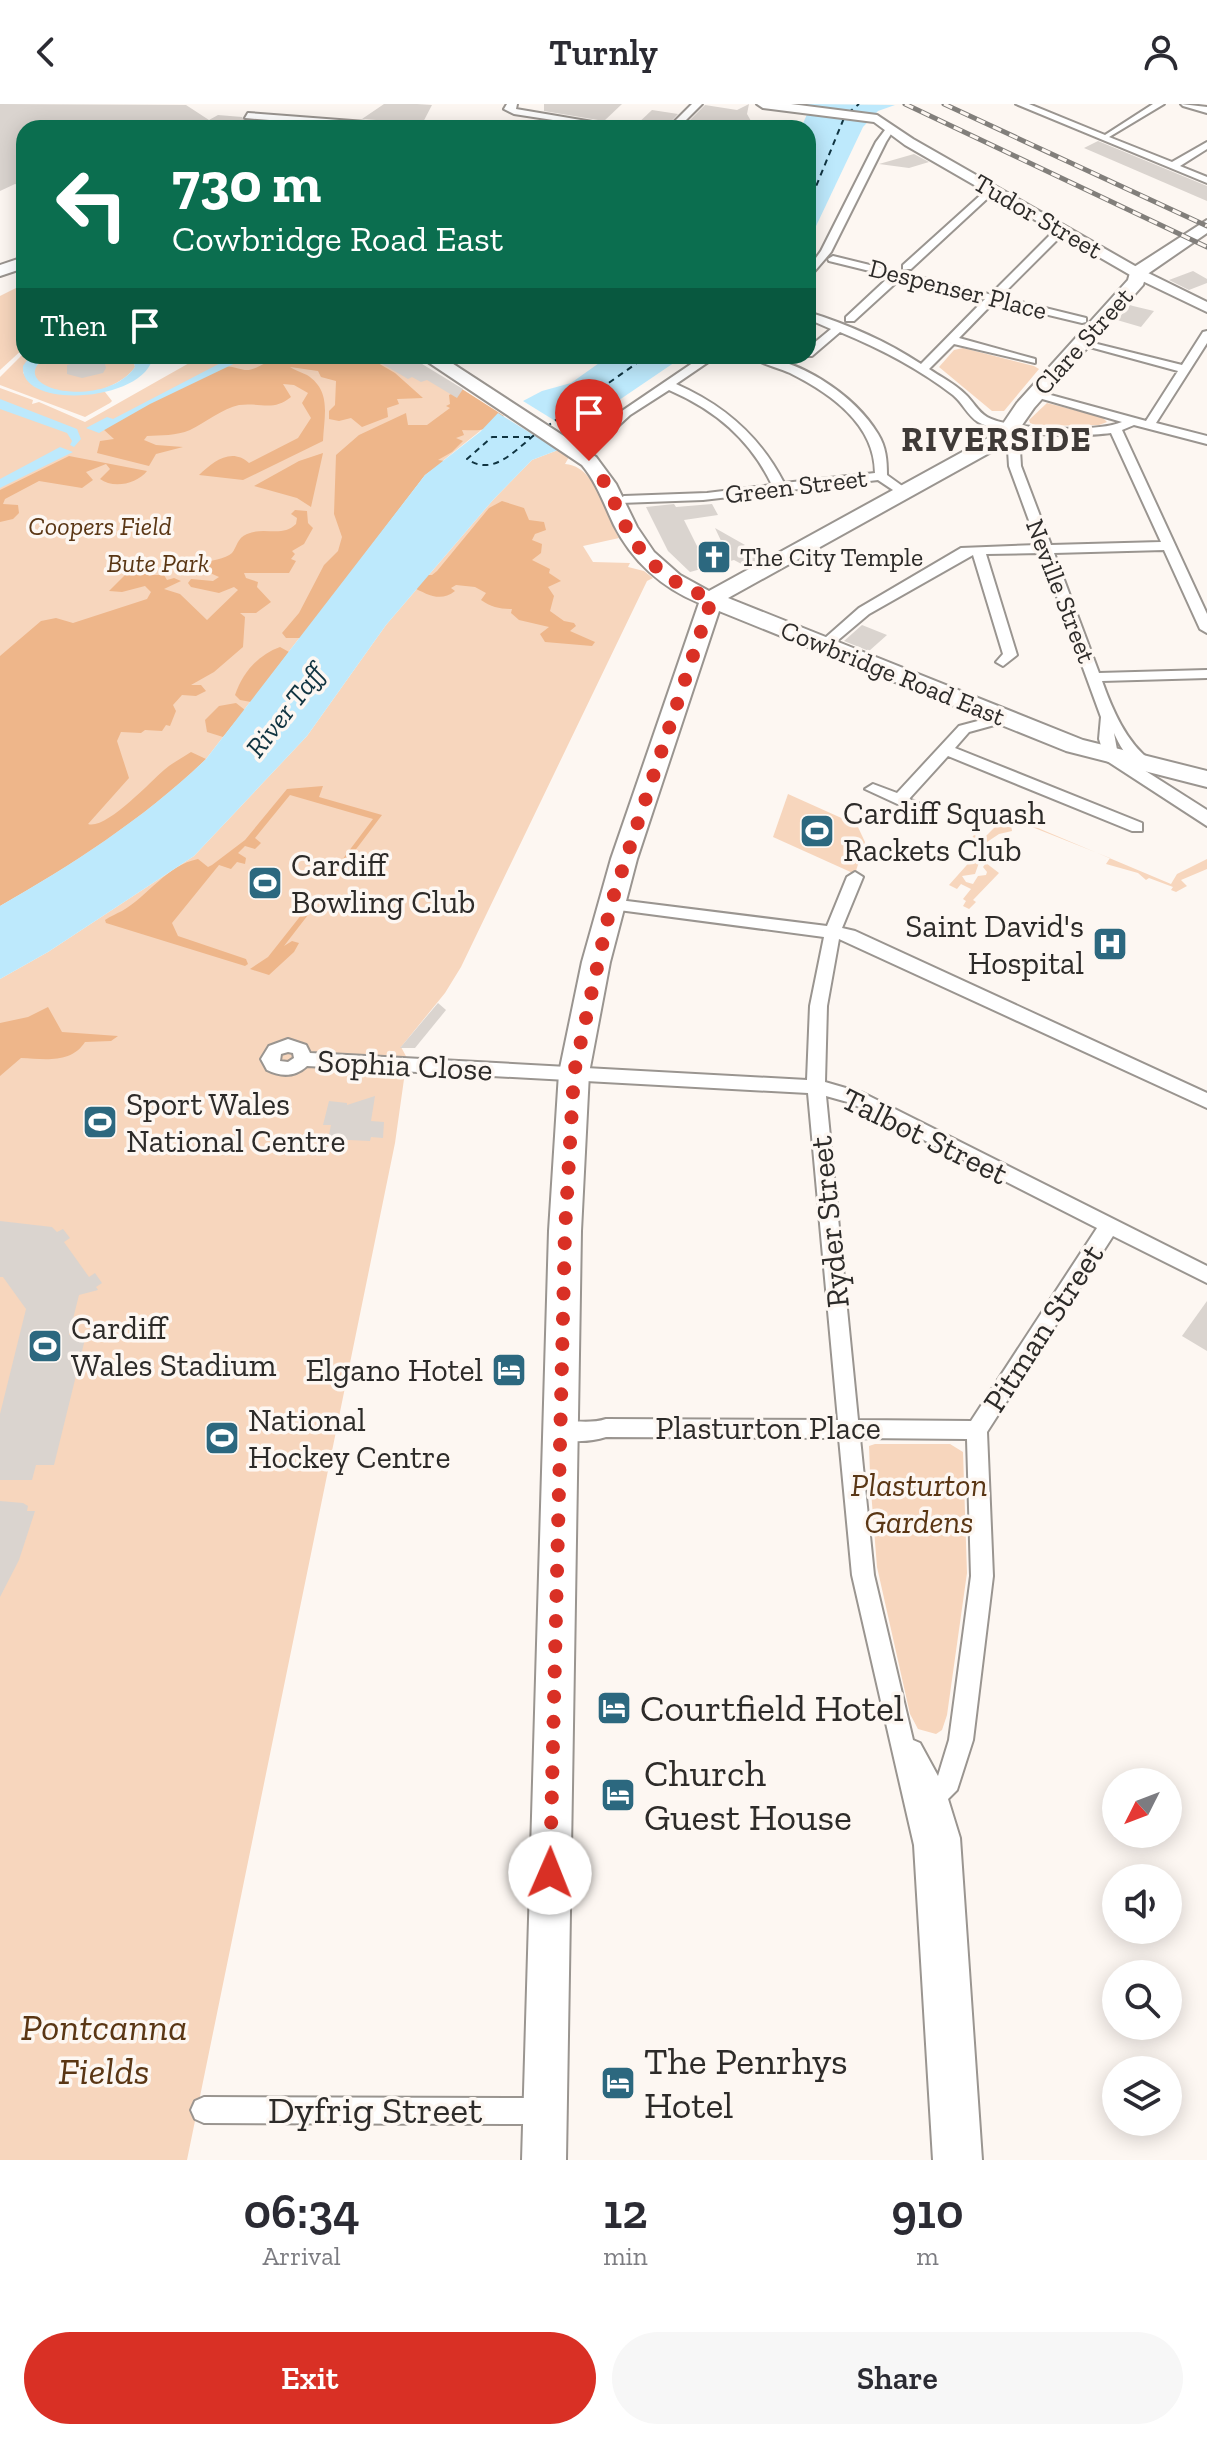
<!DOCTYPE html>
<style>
body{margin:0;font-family:"Zilla Slab",serif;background:#f7f7f7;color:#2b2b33;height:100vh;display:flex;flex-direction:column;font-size:30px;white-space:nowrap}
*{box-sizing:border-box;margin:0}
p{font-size:26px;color:#7c7c81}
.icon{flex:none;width:44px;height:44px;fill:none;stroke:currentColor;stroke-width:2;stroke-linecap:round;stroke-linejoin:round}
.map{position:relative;height:2056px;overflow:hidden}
.panel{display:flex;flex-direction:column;background:#fff;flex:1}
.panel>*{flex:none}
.hud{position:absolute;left:16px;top:16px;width:800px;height:244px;border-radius:24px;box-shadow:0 4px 20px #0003;background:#0b6e4f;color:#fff;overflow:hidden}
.needle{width:52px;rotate:228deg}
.tools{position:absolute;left:1102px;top:1664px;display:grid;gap:16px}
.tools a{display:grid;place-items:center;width:80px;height:80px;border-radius:50%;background:#fff;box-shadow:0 4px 20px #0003;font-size:40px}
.pin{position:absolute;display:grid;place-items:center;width:68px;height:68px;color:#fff;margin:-82px -34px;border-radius:50% 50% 50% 0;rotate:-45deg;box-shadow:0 0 8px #0007}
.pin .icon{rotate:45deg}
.me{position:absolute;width:88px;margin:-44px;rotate:1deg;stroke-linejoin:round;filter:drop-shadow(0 0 6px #0008)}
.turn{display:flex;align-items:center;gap:28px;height:168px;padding:0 24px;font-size:36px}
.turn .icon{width:104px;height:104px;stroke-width:2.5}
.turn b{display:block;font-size:56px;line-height:68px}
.then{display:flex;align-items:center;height:76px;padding:0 24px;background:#0003;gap:16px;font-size:30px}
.eta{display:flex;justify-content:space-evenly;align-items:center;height:136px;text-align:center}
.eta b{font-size:48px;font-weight:600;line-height:56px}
.cta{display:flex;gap:16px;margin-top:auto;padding:16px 24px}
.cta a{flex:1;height:92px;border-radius:48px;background:#d93025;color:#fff;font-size:32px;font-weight:600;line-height:92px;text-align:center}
.cta a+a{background:#f7f7f7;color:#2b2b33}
header{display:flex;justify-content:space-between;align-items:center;height:104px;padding:0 24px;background:#fff;font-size:36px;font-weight:600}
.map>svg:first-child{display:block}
.green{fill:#f7d6bd}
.forest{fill:#eeb68a}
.water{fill:#bde9fc}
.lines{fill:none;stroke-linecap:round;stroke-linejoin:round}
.ferry{stroke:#103441;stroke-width:2;stroke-dasharray:6 5;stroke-linecap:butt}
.building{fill:#dad4cf}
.minor-casing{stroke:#9a9590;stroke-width:4}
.tertiary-casing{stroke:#9a9590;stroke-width:4}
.primary-casing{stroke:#9a9590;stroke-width:4}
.minor{fill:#fff;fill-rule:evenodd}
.tertiary{fill:#fff;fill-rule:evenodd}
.primary{fill:#fff;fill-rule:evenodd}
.rail-casing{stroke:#827f7b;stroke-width:5}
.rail{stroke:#fdf7f2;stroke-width:3;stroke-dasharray:9;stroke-linecap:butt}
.route{stroke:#d93025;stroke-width:14;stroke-dasharray:0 25.2}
.labels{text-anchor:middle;stroke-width:7;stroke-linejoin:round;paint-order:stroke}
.far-street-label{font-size:26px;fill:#2d2b29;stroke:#fdf7f2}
.far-park-label{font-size:26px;font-style:italic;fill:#5a3614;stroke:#fdf7f2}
.far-poi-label{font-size:26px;fill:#2d2b29;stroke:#fdf7f2;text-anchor:start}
.far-water-label{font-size:28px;font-style:italic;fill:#103441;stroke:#fdf7f2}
.poi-label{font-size:32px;fill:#2d2b29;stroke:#fdf7f2;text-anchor:start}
.street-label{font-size:32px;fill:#2d2b29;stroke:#fdf7f2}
.park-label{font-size:32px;font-style:italic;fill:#5a3614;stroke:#fdf7f2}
.far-district-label{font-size:34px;font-weight:bold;letter-spacing:2px;fill:#3f3a37;stroke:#fdf7f2}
.near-poi-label{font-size:38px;fill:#2d2b29;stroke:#fdf7f2;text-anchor:start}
.near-park-label{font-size:38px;font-style:italic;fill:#5a3614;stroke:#fdf7f2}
.near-street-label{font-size:38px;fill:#2d2b29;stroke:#fdf7f2}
</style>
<header><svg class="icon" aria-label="back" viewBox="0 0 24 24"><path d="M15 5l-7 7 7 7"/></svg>Turnly<svg class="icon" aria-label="person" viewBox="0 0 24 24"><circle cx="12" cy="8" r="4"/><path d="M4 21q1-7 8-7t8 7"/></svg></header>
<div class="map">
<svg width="1207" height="2056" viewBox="0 0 1207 2056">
<rect width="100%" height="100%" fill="#fdf7f2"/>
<!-- green -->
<g class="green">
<path d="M24 180V244L0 266V192Z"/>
<path d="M963 244 1034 262 1039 265 1004 307H992L939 263 954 246Z"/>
<path d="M24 249V252H30L23 269 52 289 105 288 112 297 110 299 85 313 0 281V273Z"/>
<path d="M47 252H132L135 263C116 290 55 303 34 272V264Z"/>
<path d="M218 252H408L498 308 480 327 425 371 206 655C148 715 72 761 0 802V284L33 296 32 300 39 298 85 318 191 258 201 260Z"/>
<path d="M1047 299 1102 313 1107 318 1099 321 1038 322 1030 319 1029 316Z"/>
<path d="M558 346 569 353 565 360C596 362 606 410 619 434L583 442 593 458 630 459 628 463 644 467 653 474 647 477 461 863 445 889 401 943 407 954 395 1039 187 2056H0V875L48 848 194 752 307 632 386 521 493 396 532 356Z"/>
<path d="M788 690 857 721 865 738 855 770 773 733Z"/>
<path d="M1007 711 1171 780 1177 770 1207 755V765L1181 776 1187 782 1176 788 1171 786 1173 783 1149 774 1146 776 1138 769 1106 760 1110 754 1032 723 1011 721 1012 727 999 730 984 740 971 735 974 731 983 735Z"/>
<path d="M972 749 982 750 975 770 962 772 966 778 973 780 978 772 986 771 987 768 983 763 986 759 999 769 973 796 976 798 969 805 963 802 966 797 963 795 971 785 961 780 957 785 949 781 974 753 970 751Z"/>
<path d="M875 1340H950L963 1348 967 1469 947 1611 942 1626 936 1630 918 1625 910 1610 877 1463 870 1374 874 1371 870 1370 869 1342Z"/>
</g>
<!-- forest -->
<g class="forest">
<path d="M268 252H366L395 269 423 294 397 295 399 300 387 304 388 313 362 323 351 314 339 317 329 315V307L335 301 336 277 321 273 318 267 290 263C294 266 301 268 307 271 332 287 324 312 323 337L243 376 199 371C213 358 231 343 249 359L298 334 311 314 302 299 308 289 294 281 283 280 291 293C273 308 260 298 239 301 223 304 205 319 190 326 176 332 161 331 147 332L144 336 156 341 183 343 156 350 149 362 97 349 100 337 114 335 103 325 117 315 224 262C247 264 243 272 267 258Z"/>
<path d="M462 285 504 312C491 327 481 327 462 326L464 331 456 334 463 337 452 348 438 356 445 357 425 371 301 534H286L282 529 299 509 324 461 338 447 342 433 334 410 336 351 359 331 406 309 408 321H427L450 304 446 302 450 300 449 291Z"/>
<path d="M323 349 311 403 297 394 254 382 299 357Z"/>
<path d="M69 352 147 367C137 380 113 385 100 375L110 365 106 360 86 368 93 376 82 384 39 377 5 395 3 400 18 401 19 409 13 415 0 418V386Z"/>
<path d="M502 397 524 404 529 416 544 418 546 426 535 430 532 436 542 440 541 449 532 456 550 465 549 469 561 477 548 483 554 492 550 507 564 517 574 519 576 522 570 527 595 538 592 542 545 538 540 530 549 523 519 516 511 509 512 505C500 505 491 503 481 496L486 489 475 483 456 481 451 484 455 487C440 499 427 490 412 483L417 471H432L437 467 489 404Z"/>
<path d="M295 406 307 407 308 419 313 424 304 440 292 447 295 450 291 455 296 457 289 469H244L246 474 258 478 257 483 271 498 256 509H240L245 513 243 543 214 568 191 581H201L206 587 196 592 182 591 173 601 176 607 170 622 166 621 162 627 145 626 141 629 121 628 117 637 129 674 88 720C106 726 150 678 164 666 172 659 182 654 191 648L206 655C146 713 72 761 0 802V552L41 517 56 514 73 519 147 495 151 488 145 482 122 488 109 487 141 455 147 456 146 467 153 471H164L167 476 174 474 181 477 164 485 180 490 207 516 238 486 234 483 219 489 191 483 188 479 191 475 213 477 219 473 199 464 201 459C209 457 226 455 232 449 237 443 237 434 247 430 265 422 282 434 296 420L297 414 291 410Z"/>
<path d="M280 543 289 548 251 598 240 596 235 591C243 568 258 551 280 543Z"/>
<path d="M236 599 245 606 223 633 207 628 205 616 219 602Z"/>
<path d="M323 682 319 693 382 711 335 773H331L333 768 373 715 290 691 255 734 261 739 255 745 245 742 238 749 246 754 245 760 237 758 231 765 219 761 172 819 178 832 246 855 248 860 245 862 106 819 105 816C111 812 116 810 122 807 148 792 167 761 198 755L208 763 212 761 245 736 287 685Z"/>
<path d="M317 791 318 798 284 842 292 837 299 839 294 848 269 871 250 865 268 853Z"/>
<path d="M48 903 62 928 118 932 111 937 85 938C71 960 44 955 21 954L0 972V919L28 913Z"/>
</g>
<!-- water -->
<g class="water">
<path d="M805 0 895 1 878 7 863 23 808 139V24H801L808 8Z"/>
<path d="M30 252H47C0 284 103 308 135 263L132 252H150L152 256C140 298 19 306 23 262Z"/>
<path d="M234 252H250L150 300 99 329 86 324 107 313 113 315Z"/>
<path d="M609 252H684L597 311 578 331 523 297 542 287 571 279Z"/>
<path d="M0 295 77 325 81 335 74 343 70 341 72 337 67 329 0 305Z"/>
<path d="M498 309 558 346 532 356 493 396 386 521 307 632 194 752 48 848 0 875V802C72 761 146 713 206 655L425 371 480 328Z"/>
<path d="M60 343 73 348 0 384V375Z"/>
</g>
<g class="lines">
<!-- ferry -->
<g class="ferry">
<path d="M848 9 859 0"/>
<path d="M808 102 844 14"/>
<path d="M546 323 647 252"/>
<path d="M530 333H492L467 355C494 374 517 344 538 328"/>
</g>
</g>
<!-- building -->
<g class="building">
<path d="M0 0 186 1 209 16 218 11 242 13 245 17 264 19V24H24V83L15 80 0 87Z"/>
<path d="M384 0H417L432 1 420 24H413L405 18 362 15Z"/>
<path d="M544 0H622L604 17 544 7Z"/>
<path d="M749 0 747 10 755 24H682L705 1 737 6Z"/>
<path d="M652 6 678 10 665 24H633Z"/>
<path d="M1098 37 1207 82V97L1084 44Z"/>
<path d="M914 50 929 58 909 64 879 60Z"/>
<path d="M1193 167 1207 175V179L1189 186 1169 176Z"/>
<path d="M1130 201 1133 202 1154 207 1141 223 1117 216Z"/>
<path d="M98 252 103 253 106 264 103 269 82 274 67 270V261Z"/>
<path d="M369 252H409L463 285 457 294 427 276 421 278 412 273 408 275Z"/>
<path d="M674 400 676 403 712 400 718 411 684 416 698 444 723 441 715 424 745 441 738 445 759 456 747 463 734 456 690 468 668 447 646 403Z"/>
<path d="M862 521 887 531 869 547 844 537Z"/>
<path d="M438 899 446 906 415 944H400Z"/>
<path d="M375 992 371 1017 384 1018 383 1034 371 1033 370 1037 328 1035 331 1021H323L329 997 347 999V1001Z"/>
<path d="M0 1117 52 1123 57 1128 63 1125 70 1134 64 1138 89 1173 95 1169 102 1179 96 1183 98 1186 79 1191 69 1231H86L54 1361H36L32 1376H0V1310L26 1205 3 1173H0Z"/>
<path d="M1207 1197V1247L1182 1232Z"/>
<path d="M0 1397 23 1399 28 1402 27 1407H35L19 1456 0 1493Z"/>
</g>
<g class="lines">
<!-- minor casing -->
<g class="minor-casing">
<g id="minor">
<path d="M507 0H517L516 5 628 24H605L514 10 504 5Z"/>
<path d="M692 0H702L678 24H668Z"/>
<path d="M1016 0H1029L1105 31 1153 0H1164L1109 33 1172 58 1207 38V45L1180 62 1207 73V79Z"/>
<path d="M1181 0 1207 3V9L1183 2Z"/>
<path d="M248 9 405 21 410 24H369L245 14Z"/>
<path d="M896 25V29L891 30 886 38 831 148 808 175V165L821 147 876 38 885 26Z"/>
<path d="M995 85 998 86V90L990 92 911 165H903V161L984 88Z"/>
<path d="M1064 125 1068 126V130L1061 132 1003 190H995V186L1053 128Z"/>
<path d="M833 152 1086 214V218L1082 219 994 198 959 234 1035 255V259L954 240 929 265C941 273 955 280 965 290 972 296 978 308 987 313 1010 326 1097 329 1122 318L1032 292V288L1036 287 1146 317 1178 267 1075 239 1081 236 1182 261 1203 228 1207 227V239L1156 319 1207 332V340L1134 321 1122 326 1207 510V529L1200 525 1164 446 1054 449 1099 569 1207 566V574L1102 577C1112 605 1126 638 1150 656V662C1131 664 1121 644 1114 629L1118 651 1111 656 1104 651 1099 635 1101 613 1041 449 986 450 1017 551 1003 562 996 558 1003 550 973 451 869 510 837 537H827L825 534 859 504 961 444 1038 441 1009 362 1008 346 998 333 1000 330H1008L1020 346 1021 362 1051 441 1161 438 1111 329C1082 333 1003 332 978 318 968 312 962 298 953 291 918 264 881 245 840 228L812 252H804H808V244L831 225 808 215V208C847 220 886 237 921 260L985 195 900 175 854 217H846V213L890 172 829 157 828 155Z"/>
<path d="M703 252H717L676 280C724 301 760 332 784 379L875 369C875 320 830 289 790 269 777 263 760 260 749 252 796 252 854 290 878 330 886 343 887 356 887 371L912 389 902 392 878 376 703 396 620 399 618 396 624 392 707 389 772 381C750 335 715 306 669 286L630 311 605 334 595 331 622 307Z"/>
<path d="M1004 610 1009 611V617L969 628 955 644 1142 719V727H1132L948 652 909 695 927 703V709H917L865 685 873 680 897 689 959 622Z"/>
<path d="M855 768 863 773 842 824 855 827 1207 989V1004L839 835 827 902 825 978 863 989 1207 1162V1179L1113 1132 987 1328 993 1472 973 1636 957 1686 948 1695 960 1734 982 2056H933L914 1741 852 1471 839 1334 606 1333C591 1338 568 1339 553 1333L550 1327 553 1321C570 1314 589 1321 606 1315L838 1316 808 989 307 962C295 973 281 973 267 966L261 955 269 942 288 935 306 941 310 949 807 976 810 902 824 833 611 805 603 800 611 795 827 822 847 773ZM288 948 293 949 294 954 288 958 280 957 281 950ZM826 992 851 999 1097 1124 971 1317 858 1316ZM860 1334 967 1335 971 1472 949 1636 938 1672 920 1639 913 1636 874 1471Z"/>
<path d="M204 1993 546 1994 555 1998 559 2007 555 2016 546 2020 204 2019 195 2015 191 2006 195 1997Z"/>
</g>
</g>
<!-- tertiary casing -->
<g class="tertiary-casing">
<g id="tertiary">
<path d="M757 0H791L877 11 913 35 1142 166 1207 198V208L1132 172 905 41 874 18 763 4Z"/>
<path d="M1111 645 1207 706V722L1104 655 1101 651 1104 647Z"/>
</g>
</g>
<!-- primary casing -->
<g class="primary-casing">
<g id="primary">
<path d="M1207 116V129L1146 171 1143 181 1034 304 1011 337 1003 339 1000 343 728 494 1083 636 1207 667V683L1066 647 719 507 637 755 610 858 589 969 581 1127 566 2056H522L549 1127 559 969 582 858 611 755 699 499C662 484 632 457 614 421 604 400 597 379 582 361L419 252H441L596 353 616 380 637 423 654 448 680 471 709 487 986 335 994 333 1017 299 1128 176 1131 165Z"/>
<path d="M24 153V164L0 172V161Z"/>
</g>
</g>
<!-- minor -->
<use href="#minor" class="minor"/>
<!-- tertiary -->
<use href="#tertiary" class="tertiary"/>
<!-- primary -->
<use href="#primary" class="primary"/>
<!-- rail casing -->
<g class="rail-casing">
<g id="rail">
<path d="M905 0 1207 143"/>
<path d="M944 0 1207 122"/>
</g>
</g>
<!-- rail -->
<use href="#rail" class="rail"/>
</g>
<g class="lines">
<!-- route -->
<path class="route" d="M550 1769 565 1127 574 969 611 800 712 494C674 483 645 459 626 423 614 400 607 376 589 357"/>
</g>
<!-- icons -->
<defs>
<g id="church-square" transform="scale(1.8)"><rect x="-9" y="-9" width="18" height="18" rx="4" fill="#2c687f" stroke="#fdf7f2"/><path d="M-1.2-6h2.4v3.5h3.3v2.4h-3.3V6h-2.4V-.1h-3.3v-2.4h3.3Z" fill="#fff"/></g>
<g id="stadium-square" transform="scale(1.8)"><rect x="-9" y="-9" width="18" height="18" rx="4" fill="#2c687f" stroke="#fdf7f2"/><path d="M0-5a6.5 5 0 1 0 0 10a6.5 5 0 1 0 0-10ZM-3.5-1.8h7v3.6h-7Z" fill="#fff"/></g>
<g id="hospital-square" transform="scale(1.8)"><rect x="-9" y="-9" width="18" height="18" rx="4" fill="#2c687f" stroke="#fdf7f2"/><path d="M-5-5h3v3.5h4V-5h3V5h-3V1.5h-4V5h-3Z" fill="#fff"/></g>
<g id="hotel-square" transform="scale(1.8)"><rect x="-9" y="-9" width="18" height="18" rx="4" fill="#2c687f" stroke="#fdf7f2"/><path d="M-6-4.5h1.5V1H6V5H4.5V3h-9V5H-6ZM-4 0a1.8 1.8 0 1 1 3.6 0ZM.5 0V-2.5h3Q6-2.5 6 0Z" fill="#fff"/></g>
</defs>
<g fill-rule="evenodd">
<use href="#church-square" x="714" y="453"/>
<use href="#stadium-square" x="817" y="727"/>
<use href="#stadium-square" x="265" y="779"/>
<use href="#hospital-square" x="1110" y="840"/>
<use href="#stadium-square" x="100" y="1018"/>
<use href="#stadium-square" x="45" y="1242"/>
<use href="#hotel-square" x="509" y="1266"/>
<use href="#stadium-square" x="222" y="1334"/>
<use href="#hotel-square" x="614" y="1604"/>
<use href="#hotel-square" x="618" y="1691"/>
<use href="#hotel-square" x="618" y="1979"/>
</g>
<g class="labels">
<!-- far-street labels -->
<g class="far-street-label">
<text transform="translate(1038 112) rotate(30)" y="9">Tudor Street</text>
<text transform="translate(958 185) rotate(14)" y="9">Despenser Place</text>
<text transform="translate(1083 237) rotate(-48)" y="9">Clare Street</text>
<text transform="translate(796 382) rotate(-7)" y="9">Green Street</text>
<text transform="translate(1061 487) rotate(69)" y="9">Neville Street</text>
<text transform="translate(893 569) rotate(22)" y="9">Cowbridge Road East</text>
</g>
<!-- far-park labels -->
<g class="far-park-label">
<text x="100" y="431">Coopers Field</text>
<text x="158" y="468">Bute Park</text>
</g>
<!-- far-poi labels -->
<g class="far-poi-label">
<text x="740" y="462">The City Temple</text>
</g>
<!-- far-water labels -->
<g class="far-water-label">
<text transform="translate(285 606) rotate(-52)" y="10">River Taff</text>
</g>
<!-- poi labels -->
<g class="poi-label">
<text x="843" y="720">Cardiff Squash<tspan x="843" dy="37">Rackets Club</tspan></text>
<text x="291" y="772">Cardiff<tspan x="291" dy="37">Bowling Club</tspan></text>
<text x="1084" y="833" text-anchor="end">Saint David's<tspan x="1084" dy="37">Hospital</tspan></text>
<text x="126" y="1011">Sport Wales<tspan x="126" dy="37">National Centre</tspan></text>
<text x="71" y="1235">Cardiff<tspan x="71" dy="37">Wales Stadium</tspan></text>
<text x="483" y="1277" text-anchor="end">Elgano Hotel</text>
<text x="248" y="1327">National<tspan x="248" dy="37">Hockey Centre</tspan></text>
</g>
<!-- street labels -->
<g class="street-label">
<text transform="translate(405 961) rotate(3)" y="11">Sophia Close</text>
<text transform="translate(925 1032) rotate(26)" y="11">Talbot Street</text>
<text transform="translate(829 1118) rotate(-96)" y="11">Ryder Street</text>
<text transform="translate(1043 1224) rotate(-57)" y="11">Pitman Street</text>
<text x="768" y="1335">Plasturton Place</text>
</g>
<!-- park labels -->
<g class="park-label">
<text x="919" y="1392">Plasturton<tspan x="919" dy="37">Gardens</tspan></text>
</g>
<!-- far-district labels -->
<g class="far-district-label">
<text x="997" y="347">RIVERSIDE</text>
</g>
<!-- near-poi labels -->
<g class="near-poi-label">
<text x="640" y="1617">Courtfield Hotel</text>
<text x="644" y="1682">Church<tspan x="644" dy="44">Guest House</tspan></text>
<text x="644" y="1970">The Penrhys<tspan x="644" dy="44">Hotel</tspan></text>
</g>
<!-- near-park labels -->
<g class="near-park-label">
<text x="104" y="1936">Pontcanna<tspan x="104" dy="44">Fields</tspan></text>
</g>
<!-- near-street labels -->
<g class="near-street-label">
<text x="375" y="2019">Dyfrig Street</text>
</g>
</g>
</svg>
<div class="tools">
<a><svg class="needle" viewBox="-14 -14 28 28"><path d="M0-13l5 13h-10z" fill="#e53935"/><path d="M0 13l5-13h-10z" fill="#7c7c81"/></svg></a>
<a><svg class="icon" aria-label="sound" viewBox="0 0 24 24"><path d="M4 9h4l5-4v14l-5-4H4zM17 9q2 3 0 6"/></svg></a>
<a><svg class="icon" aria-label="search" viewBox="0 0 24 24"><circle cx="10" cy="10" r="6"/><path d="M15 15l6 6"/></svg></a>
<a><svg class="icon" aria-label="layers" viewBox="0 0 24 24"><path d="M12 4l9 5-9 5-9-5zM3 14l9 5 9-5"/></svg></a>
</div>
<div class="pin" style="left:589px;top:357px;background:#d93025"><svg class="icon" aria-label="arrive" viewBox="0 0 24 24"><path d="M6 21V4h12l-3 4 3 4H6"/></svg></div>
<svg class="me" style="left:550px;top:1769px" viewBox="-20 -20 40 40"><circle r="19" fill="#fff"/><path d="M0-13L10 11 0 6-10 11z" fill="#d93025"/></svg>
<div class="hud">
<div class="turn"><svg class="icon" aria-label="left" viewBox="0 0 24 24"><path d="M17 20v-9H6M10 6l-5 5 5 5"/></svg><div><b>730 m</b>Cowbridge Road East</div></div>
<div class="then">Then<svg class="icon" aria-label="arrive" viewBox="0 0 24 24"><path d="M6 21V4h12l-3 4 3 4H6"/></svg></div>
</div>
</div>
<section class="panel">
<div class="eta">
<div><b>06:34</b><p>Arrival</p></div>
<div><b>12</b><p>min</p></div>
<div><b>910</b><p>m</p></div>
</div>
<div class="cta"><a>Exit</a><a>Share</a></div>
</section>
